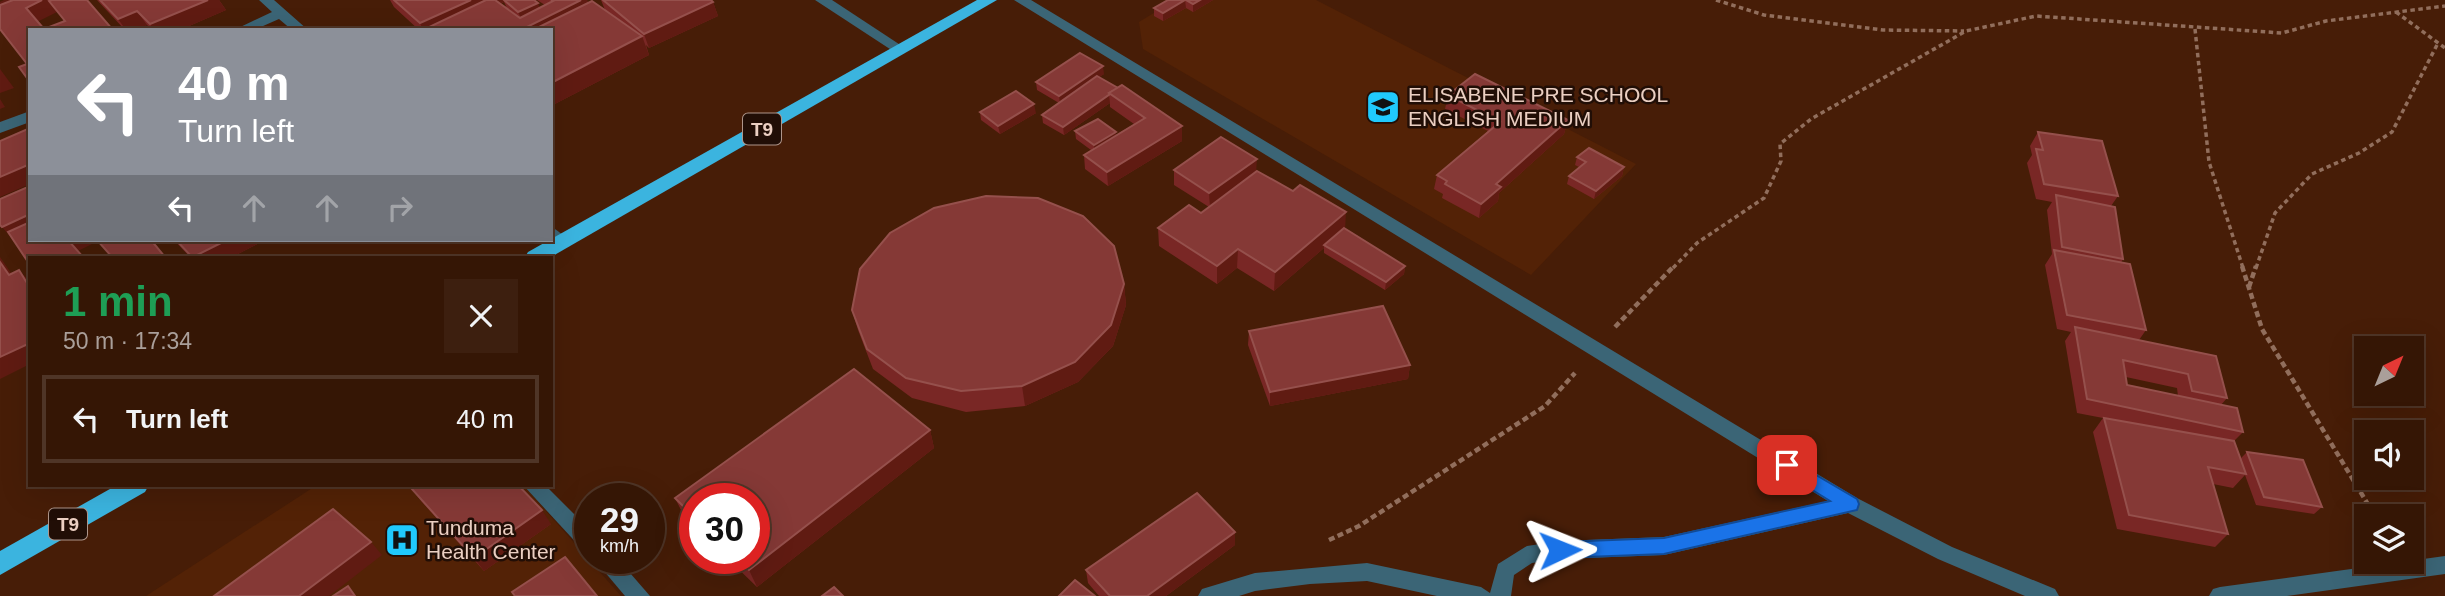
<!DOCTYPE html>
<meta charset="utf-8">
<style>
body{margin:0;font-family:Arial,sans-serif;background:#3d1f0f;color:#f1f3f6;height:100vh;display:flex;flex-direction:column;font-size:26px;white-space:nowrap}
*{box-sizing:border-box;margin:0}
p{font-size:23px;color:#aa9f9a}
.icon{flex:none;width:38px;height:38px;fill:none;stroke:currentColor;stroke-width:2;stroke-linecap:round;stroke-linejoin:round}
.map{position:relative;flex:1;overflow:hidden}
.drawer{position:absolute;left:28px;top:256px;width:525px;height:231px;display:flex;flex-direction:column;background:#351605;border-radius:0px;box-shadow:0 7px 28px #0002,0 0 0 2px #4f3527}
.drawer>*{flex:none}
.hud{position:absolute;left:28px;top:28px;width:525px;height:214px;border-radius:0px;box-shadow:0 7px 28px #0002,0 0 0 2px #4f3527;background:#8c9099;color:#fff;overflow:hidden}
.needle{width:46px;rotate:43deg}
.fabs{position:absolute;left:2354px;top:336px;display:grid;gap:14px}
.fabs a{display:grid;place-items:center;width:70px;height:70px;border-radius:0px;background:#351605;box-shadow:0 7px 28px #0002,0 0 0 2px #4f3527;font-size:35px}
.speed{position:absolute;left:574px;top:483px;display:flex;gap:14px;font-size:35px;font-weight:700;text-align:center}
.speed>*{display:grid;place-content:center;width:91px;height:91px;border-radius:50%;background:#351605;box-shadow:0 7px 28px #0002,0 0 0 2px #4f3527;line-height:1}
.speed small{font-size:18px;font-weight:400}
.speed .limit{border:10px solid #d22;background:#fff;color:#111}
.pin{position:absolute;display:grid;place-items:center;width:60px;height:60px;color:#fff;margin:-30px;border-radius:14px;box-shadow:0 4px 10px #0006}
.me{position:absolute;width:77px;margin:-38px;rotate:88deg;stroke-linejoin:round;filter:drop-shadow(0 0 5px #0008)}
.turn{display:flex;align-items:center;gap:24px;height:147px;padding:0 35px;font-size:32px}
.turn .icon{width:91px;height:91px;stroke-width:2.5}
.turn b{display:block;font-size:49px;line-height:60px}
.lanes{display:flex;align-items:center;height:66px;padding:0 35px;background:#0003;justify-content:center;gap:35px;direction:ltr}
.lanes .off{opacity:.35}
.round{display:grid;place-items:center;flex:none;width:74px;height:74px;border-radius:0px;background:#3d1f0f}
.overview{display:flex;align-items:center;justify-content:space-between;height:119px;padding:0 35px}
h1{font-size:42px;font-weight:600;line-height:52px;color:#1e9e55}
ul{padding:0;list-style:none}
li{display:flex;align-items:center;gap:21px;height:88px;margin:0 14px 10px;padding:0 21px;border:4px solid #4f3527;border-radius:0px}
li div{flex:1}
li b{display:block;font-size:26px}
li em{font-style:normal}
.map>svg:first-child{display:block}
.built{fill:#532206}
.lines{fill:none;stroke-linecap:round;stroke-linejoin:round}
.path-far1{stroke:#916e5c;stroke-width:3.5;stroke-dasharray:4.5 3.5;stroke-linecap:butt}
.path{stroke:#916e5c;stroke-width:4.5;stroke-dasharray:6 3.5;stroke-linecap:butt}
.street{fill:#3b6576;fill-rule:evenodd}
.highway{fill:#3bb4df;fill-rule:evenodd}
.wall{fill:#792725;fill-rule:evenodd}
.shaded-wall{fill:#601b12}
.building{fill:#853936;stroke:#95504c;stroke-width:2}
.route{fill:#1a73e8;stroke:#114b97;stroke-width:2}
.labels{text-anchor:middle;stroke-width:5;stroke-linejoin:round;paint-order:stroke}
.shield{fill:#210e06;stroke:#ae958a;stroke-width:2}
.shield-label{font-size:19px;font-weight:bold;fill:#ebcfc2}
.poi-label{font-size:21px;fill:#ebcfc2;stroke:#210e06;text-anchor:start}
</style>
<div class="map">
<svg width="2445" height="596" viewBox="0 0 2445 596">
<rect width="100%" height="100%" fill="#471d07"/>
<!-- built -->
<g class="built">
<path d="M1175 0H1316L1636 164 1531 275 1143 49 1139 22Z"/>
<path d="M317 485H523L621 596H146Z"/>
</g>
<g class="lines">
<!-- path-far1 -->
<g class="path-far1">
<path d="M1716 0 1764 15 1883 30 1964 31"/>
<path d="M2396 12 2445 48"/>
<path d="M2195 29 2209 162 2243 268"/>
<path d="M1673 268 1697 243 1764 198 1781 161 1780 144 1811 119 1966 31 2036 16 2282 33 2326 21 2445 6"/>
<path d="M2256 268 2275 213 2312 174 2359 153 2392 132 2438 43"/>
</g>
<!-- path -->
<g class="path">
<path d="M2242 266 2262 329 2375 516"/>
<path d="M2249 287 2256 266"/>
<path d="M1615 327 1674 266"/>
<path d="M1329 540 1359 526 1545 406 1575 373"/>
</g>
<!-- street -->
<g class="street">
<path d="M259 0H274L308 30H292L279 19 254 30H234L272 12Z"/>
<path d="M815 0H832L908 50 901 54 896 53Z"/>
<path d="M1014 0H1031L1857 498 1952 547 2055 589 2059 596H2025L1938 559 1848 513 1664 555 1560 559 1532 563 1514 575 1511 596H1437L1367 581 1310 584 1255 591 1239 596H1198L1202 589 1255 573 1367 563 1481 587 1490 593 1498 564 1527 546 1560 541 1664 537 1828 501Z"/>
<path d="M30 111V122L0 133V122Z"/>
<path d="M551 226 571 241 569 245 563 247 550 240Z"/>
<path d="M523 485H545L590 530V553L583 550Z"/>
<path d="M2445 556V574L2287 596H2209L2213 589 2220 587Z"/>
<path d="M593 558H617L650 596H625Z"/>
</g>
<!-- highway -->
<g class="highway">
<path d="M977 0H997L551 257H525L528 252Z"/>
<path d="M117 485H149L145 492 0 575V551Z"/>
</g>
</g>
<!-- wall -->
<g class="wall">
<path d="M97 0H219L226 10 180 30H152L147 25 136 30H125Z"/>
<path d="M389 0H534L540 8 545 5 537 0H587L588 3 605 10 601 0H711L713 2 718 16 649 48 646 45 649 55 551 106V30H419L394 7 390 0ZM504 2 507 8 514 13 500 4Z"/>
<path d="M1168 0H1213L1193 12 1186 8 1163 21 1154 16V8Z"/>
<path d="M1104 74 1099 77 1182 126V141L1108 186 1085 169 1084 155 1091 150 1076 139 1075 131 1116 135 1134 124 1110 107V103L1064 135 1043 123 1042 115 1059 103 1037 90 1036 82Z"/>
<path d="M1448 95 1568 120 1564 134 1499 193 1498 201 1479 218 1442 198 1443 194 1434 189 1437 175 1488 131 1445 109Z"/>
<path d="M980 112 1036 113 1000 134 981 120Z"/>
<path d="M2038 132 2118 196 2111 206 2123 259 2121 263 2146 330 2139 340 2227 398 2221 405 2243 432 2234 441 2241 458 2247 452 2322 507 2314 514 2256 505 2245 475 2233 488 2213 484 2228 534 2215 547 2117 529 2093 432 2103 418 2077 413 2065 341 2071 332 2057 329 2045 265 2052 254 2047 210 2052 202 2036 199 2027 163 2032 155 2030 146ZM2126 377 2177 388 2178 396 2127 385Z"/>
<path d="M1577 157 1624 167 1622 176 1594 199 1567 184 1569 176 1579 167 1575 165Z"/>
<path d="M1174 170 1256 171 1345 228 1405 266 1404 274 1385 290 1324 253V248L1274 291 1237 268 1217 284 1159 246 1158 228 1201 213 1209 207 1174 185Z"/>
<path d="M174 240H265L232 257H190Z"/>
<path d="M1124 284 1126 305 1113 346 1078 382 1025 406 966 412 912 398 873 369 858 330 852 310Z"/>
<path d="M1249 331 1410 365 1408 379 1270 406 1248 345Z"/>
<path d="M930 430 934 448 757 587 727 558H754L695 499V526L684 516 675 498Z"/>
<path d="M411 488 551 524 484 571 422 502Z"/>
<path d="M1235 545 1166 596H1099L1088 583 1086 570Z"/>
</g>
<!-- shaded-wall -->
<g class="shaded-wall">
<path d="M4 0H66L49 1 57 12 37 22 0 20V2Z"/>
<path d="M208 0H219L226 10 180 30H154L150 24Z"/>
<path d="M471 0H509H504V2L443 30 427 28 428 30H423L420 23Z"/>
<path d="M581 0H587L591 12 551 30H521Z"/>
<path d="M1185 0 1186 8 1163 21V13Z"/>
<path d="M1200 0H1213L1193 12V4Z"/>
<path d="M713 2 718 16 649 48 644 34Z"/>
<path d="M538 3 541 11 522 20 518 12Z"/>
<path d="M137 11 147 25 136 30H126L118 19Z"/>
<path d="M642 36 649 55 551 106V83Z"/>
<path d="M1103 66 1104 74 1060 104 1059 96Z"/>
<path d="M0 69 14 88 0 93Z"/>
<path d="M1109 95 1110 103 1064 135 1063 127Z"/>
<path d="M0 99 5 107 0 109Z"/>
<path d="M1034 104 1036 113 1000 134 998 126Z"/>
<path d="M1568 120 1564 134 1499 193 1498 201 1479 218 1481 204 1496 184Z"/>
<path d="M1182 126V141L1108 186 1107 172Z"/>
<path d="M1116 132V140L1094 153V145Z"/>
<path d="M1257 159 1256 173 1210 208 1209 193Z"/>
<path d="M30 164V184L0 197V177Z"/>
<path d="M1624 167 1622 176 1594 199 1596 191Z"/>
<path d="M1346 212 1345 231 1324 245V248L1274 291 1275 272Z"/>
<path d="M30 214V235L15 242 2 227Z"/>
<path d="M68 240H97L98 241 78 251 83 257Z"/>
<path d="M227 240H265L232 257H193Z"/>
<path d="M1238 249 1237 268 1217 284V266Z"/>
<path d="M0 257 22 289 9 275 0 262Z"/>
<path d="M1405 266 1404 274 1385 290 1386 282Z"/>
<path d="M19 270 30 282V288Z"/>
<path d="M1124 284 1126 305 1113 346 1078 382 1025 406 1022 386Z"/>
<path d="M30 343V364L0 379V357Z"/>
<path d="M1410 365 1408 379 1270 406V392Z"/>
<path d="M930 430 934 448 757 587 749 570Z"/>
<path d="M542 510 551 524 484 571 474 558Z"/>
<path d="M1235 532V545L1166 596H1147Z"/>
<path d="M371 542 382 555 329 596H299Z"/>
</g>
<!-- building -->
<g class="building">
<path d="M13 0H42L26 8 44 29 65 21 49 1 52 0H87L113 30H30V77L27 78 19 67 27 64 0 29V5Z"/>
<path d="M100 0H208L150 24 137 11 118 19Z"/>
<path d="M394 0H471L420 23Z"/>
<path d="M486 0H495L520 18 553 1 551 0H581L521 30H429L427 28Z"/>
<path d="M504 0H534L538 3 518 12Z"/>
<path d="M603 0H711L713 2 644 34Z"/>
<path d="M1168 0H1185L1163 13 1154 8Z"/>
<path d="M1186 0H1200L1193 4Z"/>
<path d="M592 1 642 36 551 83V30H533Z"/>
<path d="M1080 53 1103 66 1059 96 1036 82Z"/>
<path d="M1475 74 1568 120 1496 184 1501 187 1481 204 1445 184 1447 181 1437 175 1500 122 1448 95Z"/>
<path d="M1097 76 1118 88 1109 93 1110 94 1063 127 1042 115Z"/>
<path d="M1122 85 1182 126 1107 172 1084 155 1145 118 1109 93Z"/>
<path d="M1016 91 1034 104 998 126 980 112Z"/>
<path d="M1098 119 1116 132 1094 145 1075 131Z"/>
<path d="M30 128V164L0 177V141Z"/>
<path d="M2038 132 2102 141 2118 196 2044 184 2036 149 2043 150Z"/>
<path d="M1221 137 1257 159 1209 193 1174 170Z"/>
<path d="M1589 148 1624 167 1596 191 1569 176 1586 162 1577 157Z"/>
<path d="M1257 171 1293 191 1300 185 1346 212 1275 272 1238 249 1217 266 1158 228 1189 205 1201 213Z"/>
<path d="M30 186V214L2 227 0 225V199Z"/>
<path d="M2056 195 2115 207 2123 259 2062 247Z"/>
<path d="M986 196 1038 198 1083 216 1114 246 1124 284 1111 325 1075 362 1022 386 961 391 906 378 867 349 852 310 860 269 890 233 934 208Z"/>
<path d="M30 222V240H68L83 257H30V265L8 232Z"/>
<path d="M1344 228 1405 266 1386 282 1324 245Z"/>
<path d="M97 240H151L165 257H112Z"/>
<path d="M176 240H227L193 257H192Z"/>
<path d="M2054 250 2130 264 2146 330 2067 315Z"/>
<path d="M0 262 9 275 19 270 30 288V343L0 357Z"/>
<path d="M1383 306 1410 365 1270 392 1249 331Z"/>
<path d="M2075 327 2216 356 2227 398 2192 391 2188 374 2123 360 2127 385 2237 408 2243 432 2087 399Z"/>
<path d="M854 369 930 430 749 570 737 558H754V499H695V518L675 498Z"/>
<path d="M2104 418 2234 441 2246 474 2208 467 2228 534 2129 515Z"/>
<path d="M2247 452 2303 460 2322 507 2264 497Z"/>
<path d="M416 485H518L542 510 474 558 411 488Z"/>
<path d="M1197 493 1235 532 1147 596H1110L1086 570Z"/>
<path d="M333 509 371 542 299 596H214Z"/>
<path d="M565 557 597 596H515L512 592Z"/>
<path d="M1075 580 1095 596H1059Z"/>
<path d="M348 586 355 596H333Z"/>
<path d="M834 587 843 596H822Z"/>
</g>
<!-- route -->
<path class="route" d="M1787 458 1857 499 1859 504 1857 510 1664 554 1560 558 1553 556 1550 550 1553 544 1560 542 1664 538 1830 501 1780 470 1778 465 1780 460Z"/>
<!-- icons -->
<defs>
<g id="school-square" transform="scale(1.75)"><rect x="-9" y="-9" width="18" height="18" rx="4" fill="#20c9fd" stroke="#210e06"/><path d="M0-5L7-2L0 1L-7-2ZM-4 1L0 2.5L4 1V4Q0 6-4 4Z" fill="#111"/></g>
<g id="hospital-square" transform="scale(1.75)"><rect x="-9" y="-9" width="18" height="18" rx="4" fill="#20c9fd" stroke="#210e06"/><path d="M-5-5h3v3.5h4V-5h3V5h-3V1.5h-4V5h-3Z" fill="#111"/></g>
</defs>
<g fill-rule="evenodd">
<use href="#school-square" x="1383" y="107"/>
<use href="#hospital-square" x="402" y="540"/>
</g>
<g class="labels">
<!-- shield labels -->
<g class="shield">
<rect x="743" y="113.5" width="38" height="31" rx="5"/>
<rect x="49" y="508.5" width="38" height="31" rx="5"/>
</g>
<g class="shield-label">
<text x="762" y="136">T9</text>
<text x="68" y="531">T9</text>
</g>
<!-- poi labels -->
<g class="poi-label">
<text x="1408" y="102">ELISABENE PRE SCHOOL<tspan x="1408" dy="24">ENGLISH MEDIUM</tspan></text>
<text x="426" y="535">Tunduma<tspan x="426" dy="24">Health Center</tspan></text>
</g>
</g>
</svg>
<div class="fabs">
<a><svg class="needle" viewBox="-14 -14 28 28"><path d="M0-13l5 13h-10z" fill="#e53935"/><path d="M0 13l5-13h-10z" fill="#aa9f9a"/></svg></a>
<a><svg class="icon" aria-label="sound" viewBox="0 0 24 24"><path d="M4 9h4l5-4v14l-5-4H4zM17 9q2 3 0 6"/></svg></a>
<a><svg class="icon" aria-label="layers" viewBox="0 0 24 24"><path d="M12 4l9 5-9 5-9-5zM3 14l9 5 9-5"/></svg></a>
</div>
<div class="speed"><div>29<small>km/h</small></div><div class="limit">30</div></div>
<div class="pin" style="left:1787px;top:465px;background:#d93025"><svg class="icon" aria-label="arrive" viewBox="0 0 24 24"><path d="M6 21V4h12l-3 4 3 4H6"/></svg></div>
<svg class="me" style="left:1560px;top:550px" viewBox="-20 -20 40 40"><path d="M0-17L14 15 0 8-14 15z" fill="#1a73e8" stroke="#fff" stroke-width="4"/></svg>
<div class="hud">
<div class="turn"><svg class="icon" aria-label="left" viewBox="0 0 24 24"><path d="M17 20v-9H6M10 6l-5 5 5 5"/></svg><div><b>40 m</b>Turn left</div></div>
<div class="lanes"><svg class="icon" aria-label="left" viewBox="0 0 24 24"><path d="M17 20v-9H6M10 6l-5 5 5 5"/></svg><svg class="icon off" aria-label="ahead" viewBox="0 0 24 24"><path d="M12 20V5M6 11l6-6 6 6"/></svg><svg class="icon off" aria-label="ahead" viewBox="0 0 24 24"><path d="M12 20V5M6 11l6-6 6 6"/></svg><svg class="icon off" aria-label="right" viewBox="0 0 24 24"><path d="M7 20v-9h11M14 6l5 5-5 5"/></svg></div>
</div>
<section class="drawer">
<div class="overview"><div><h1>1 min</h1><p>50 m · 17:34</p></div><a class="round"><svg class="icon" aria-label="close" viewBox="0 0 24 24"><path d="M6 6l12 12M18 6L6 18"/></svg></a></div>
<ul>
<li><svg class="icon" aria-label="left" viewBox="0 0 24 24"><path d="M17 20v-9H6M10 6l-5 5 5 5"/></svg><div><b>Turn left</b></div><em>40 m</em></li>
</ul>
</section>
</div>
